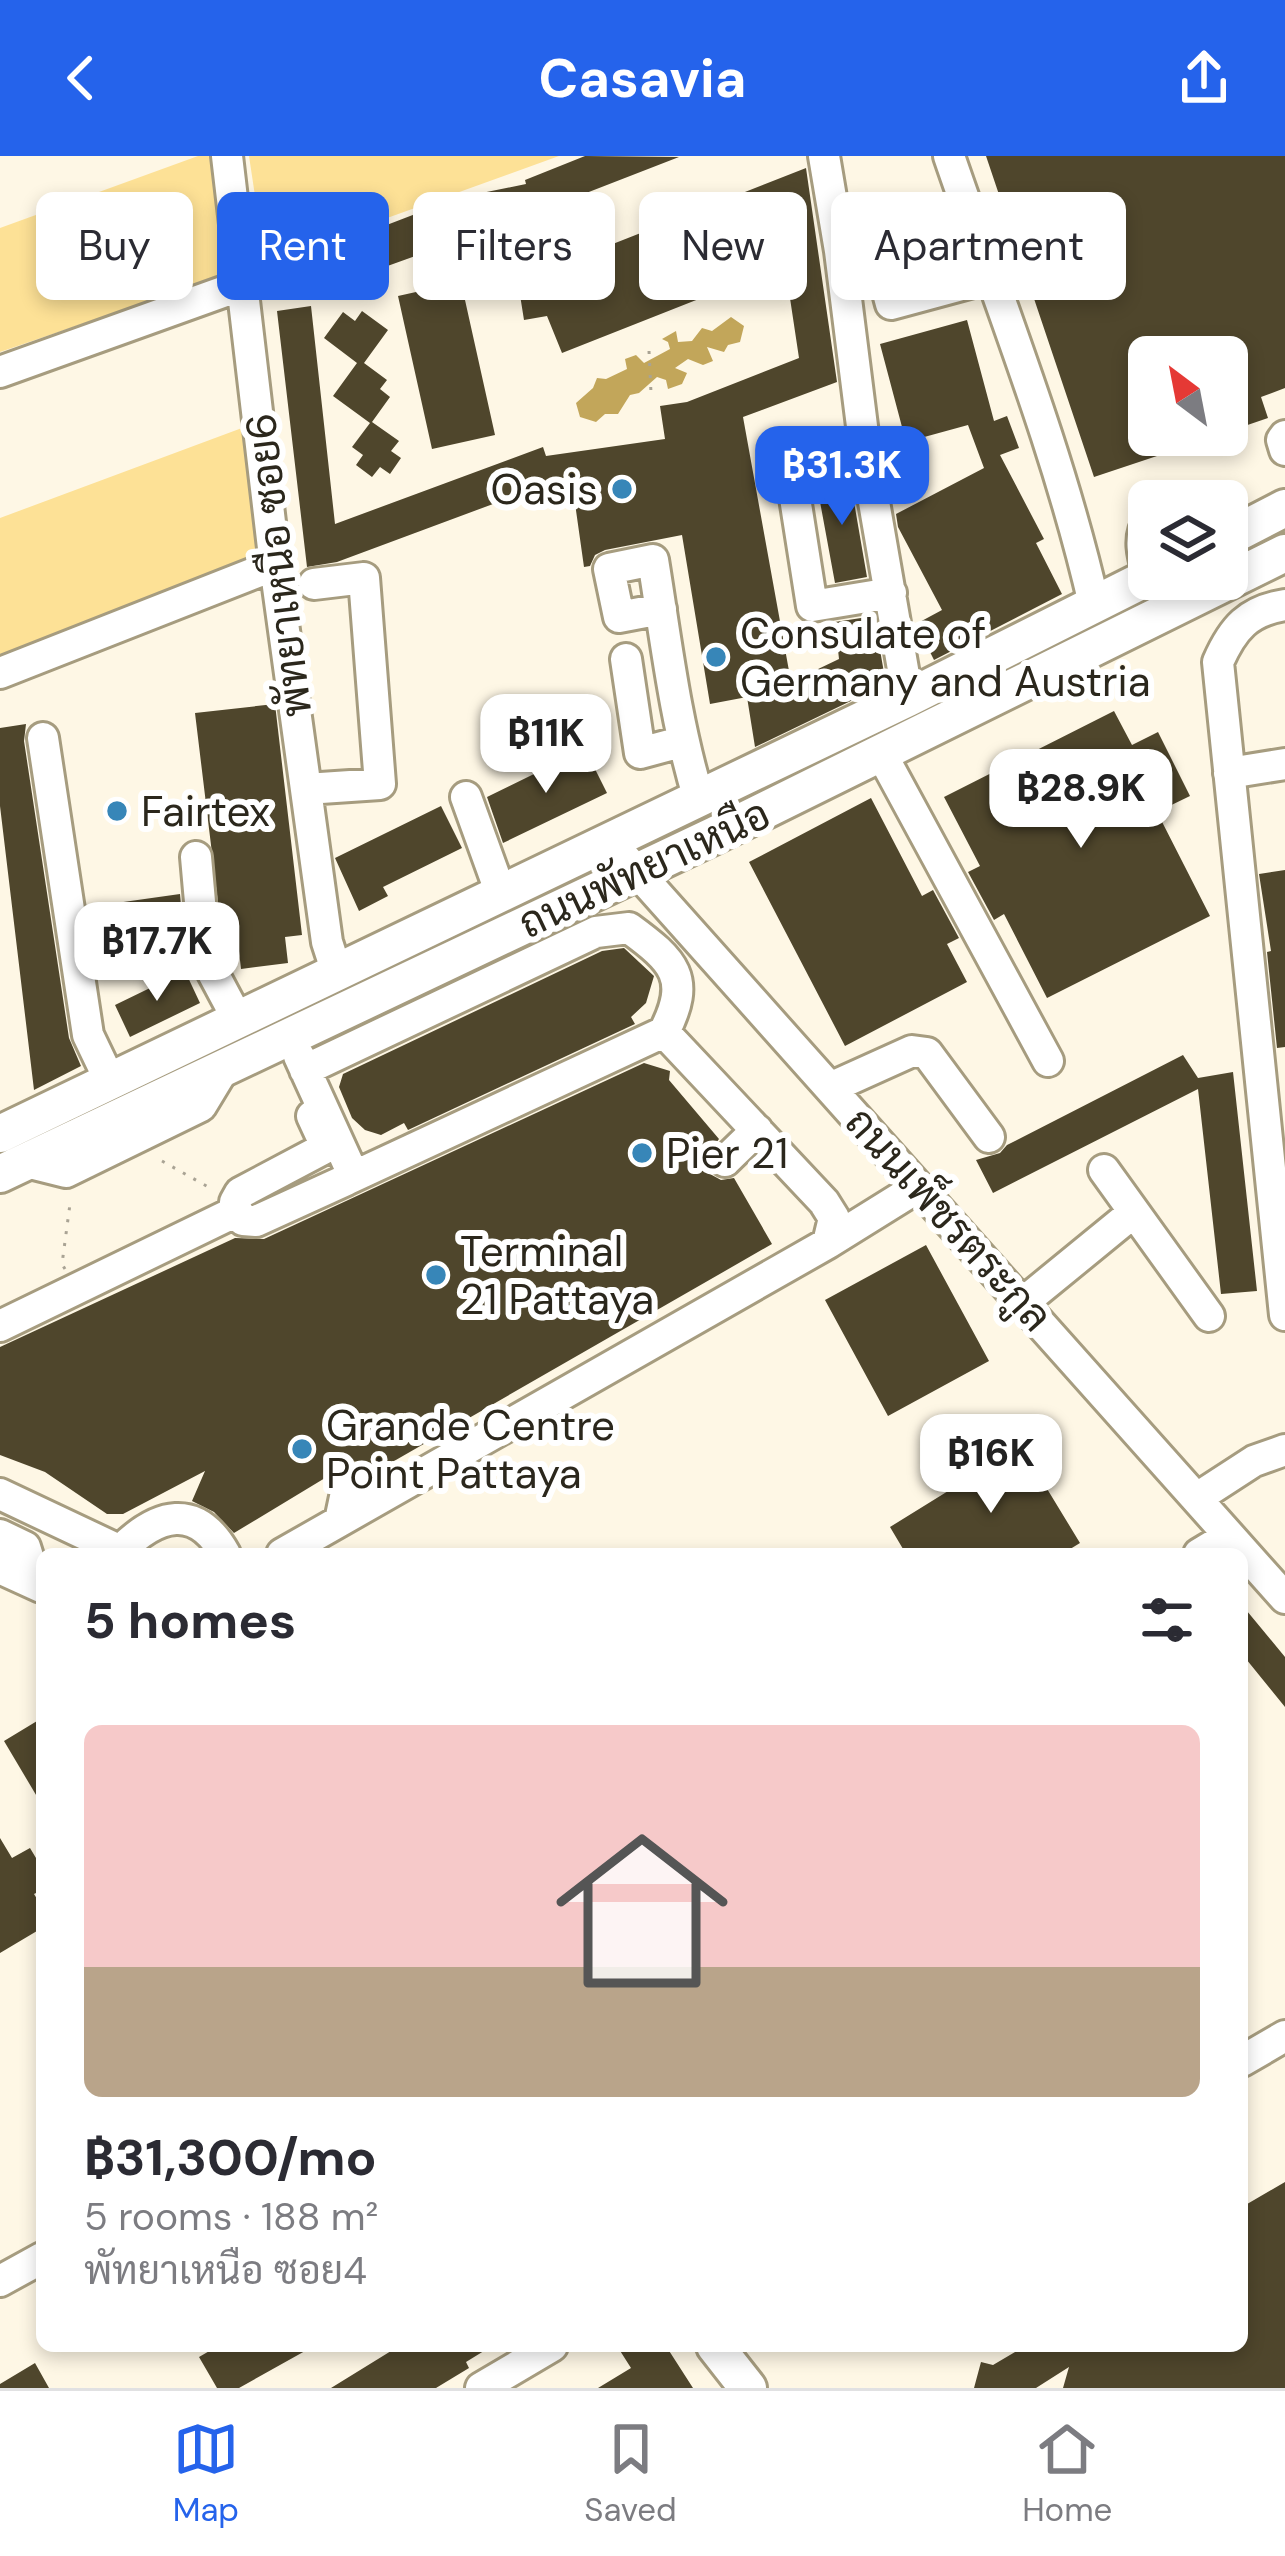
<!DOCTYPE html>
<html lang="en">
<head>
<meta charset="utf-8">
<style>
	:root { --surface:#fff; --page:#f2f2f3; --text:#2b2b33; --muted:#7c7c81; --line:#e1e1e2; --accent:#2563eb }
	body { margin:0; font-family:"DM Sans",Sarabun,sans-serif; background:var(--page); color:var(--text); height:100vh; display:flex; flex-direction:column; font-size:45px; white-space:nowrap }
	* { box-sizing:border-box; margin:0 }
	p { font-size:39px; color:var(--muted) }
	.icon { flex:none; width:66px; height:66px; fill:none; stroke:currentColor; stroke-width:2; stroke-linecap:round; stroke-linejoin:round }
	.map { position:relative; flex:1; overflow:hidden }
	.sheet { position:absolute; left:36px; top:1392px; width:1212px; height:804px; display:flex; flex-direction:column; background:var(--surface); border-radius:18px; box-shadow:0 6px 18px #0003 }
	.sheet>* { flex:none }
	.top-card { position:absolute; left:36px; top:36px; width:1215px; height:108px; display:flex; gap:24px }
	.needle { width:78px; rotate:328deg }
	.controls { position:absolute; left:1128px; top:180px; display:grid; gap:24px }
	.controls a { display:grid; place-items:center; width:120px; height:120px; border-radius:18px; background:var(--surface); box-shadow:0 6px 18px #0003; font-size:60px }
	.price { position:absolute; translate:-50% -102px; padding:0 27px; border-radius:24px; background:#fff; color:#222; font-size:39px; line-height:78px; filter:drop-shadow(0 3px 6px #0008) }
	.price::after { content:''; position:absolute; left:50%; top:72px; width:36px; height:27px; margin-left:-18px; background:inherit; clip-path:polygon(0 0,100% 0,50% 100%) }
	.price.on { background:var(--accent); color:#fff }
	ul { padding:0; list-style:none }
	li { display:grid; align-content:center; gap:24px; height:636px; padding:0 48px }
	li span { display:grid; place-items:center; height:372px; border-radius:18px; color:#555 }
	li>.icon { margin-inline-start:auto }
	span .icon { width:216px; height:216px; fill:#fffc; stroke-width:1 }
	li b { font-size:51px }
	h2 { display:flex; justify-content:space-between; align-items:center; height:144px; padding:0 48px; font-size:51px }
	.tag { padding:0 42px; border-radius:18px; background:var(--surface); box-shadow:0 6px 18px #0003; font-size:42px; line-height:108px }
	.tag.on { background:var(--accent); color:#fff }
	header { display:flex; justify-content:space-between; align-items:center; height:156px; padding:0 48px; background:var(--accent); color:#fff; font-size:54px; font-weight:700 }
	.dock { display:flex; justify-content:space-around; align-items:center; height:168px; border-top:3px solid var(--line); background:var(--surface); font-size:33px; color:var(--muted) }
	.dock a { display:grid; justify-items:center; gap:6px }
	.dock .on { color:var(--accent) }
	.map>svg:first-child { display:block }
</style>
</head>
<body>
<header><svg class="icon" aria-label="back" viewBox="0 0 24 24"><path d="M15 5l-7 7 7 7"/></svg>Casavia<svg class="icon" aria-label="share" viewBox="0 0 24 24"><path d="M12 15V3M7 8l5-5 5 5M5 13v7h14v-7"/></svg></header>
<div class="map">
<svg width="1285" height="2232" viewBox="0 0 1285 2232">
	<rect width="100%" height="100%" fill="#fef7e5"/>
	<path fill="#fde196" d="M 198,0 L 214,0 L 228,118 L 0,196 L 0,72 Z
		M 249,0 L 559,0 L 265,106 Z
		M 250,269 L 262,396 L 0,500 L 0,362 Z"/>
	<path fill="#c2a65a" d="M 731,161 L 744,170 L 740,186 L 728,189 L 724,196 L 707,191 L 713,205 L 703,209 L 688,203 L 675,212 L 687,217 L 682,228 L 668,233 L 666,224 L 657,221 L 639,237 L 630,239 L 618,258 L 605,258 L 596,266 L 580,261 L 576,247 L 593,232 L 597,222 L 606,223 L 627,213 L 625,203 L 636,199 L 644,207 L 670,193 L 668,186 L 662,183 L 676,175 L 678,186 L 692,185 L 702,172 L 712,175 Z"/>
	<path fill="#4f462c" d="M 585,0 L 679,1 L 527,60 L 539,117 L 806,12 L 837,226 L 743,261 L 791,526 L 839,503 L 835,466 L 874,460 L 886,528 L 755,591 L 747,541 L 710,548 L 682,379 L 605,394 L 595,399 L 590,410 L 584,411 L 571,319 L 337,406 L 307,411 L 277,155 L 311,150 L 335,368 L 543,291 L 546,300 L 665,283 L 660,250 L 687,246 L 799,202 L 785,109 L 562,197 L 547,160 L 524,164 L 513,95 L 503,97 L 496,63 L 452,72 L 457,85 L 318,135 L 306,100 L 457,42 L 526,28 L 525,24 Z
		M 986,0 L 1285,0 L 1285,232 L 1261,241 L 1268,262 L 1227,276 L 1227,201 L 1149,201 L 1149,279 L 1211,282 L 1094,321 Z
		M 461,126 L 495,279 L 432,293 L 398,140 Z
		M 362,155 L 388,174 L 364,207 L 387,224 L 380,233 L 390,241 L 372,266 L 399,285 L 391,295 L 401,302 L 390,318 L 380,311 L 372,321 L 356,309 L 363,299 L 352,291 L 370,267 L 333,240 L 357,207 L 324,182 L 343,156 L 355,165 Z
		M 967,164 L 994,265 L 1007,260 L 1019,292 L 1000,299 L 1044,383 L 1036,387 L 1062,438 L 934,504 L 916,468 L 942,454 L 898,371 L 896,358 L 984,312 L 968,269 L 906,286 L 880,188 Z
		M 849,317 L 867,421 L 835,427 L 816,324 Z
		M 275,548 L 302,779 L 285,781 L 288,807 L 241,813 L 238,786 L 223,788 L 195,557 Z
		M 1114,555 L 1132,589 L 1158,576 L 1190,640 L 1157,656 L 1210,760 L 1047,842 L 1004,758 L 994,764 L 968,716 L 980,710 L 944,641 Z
		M 26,568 L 24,585 L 69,882 L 81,910 L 34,934 L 0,650 L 0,572 Z
		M 585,593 L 607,637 L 503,687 L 487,641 Z
		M 871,642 L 922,740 L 933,734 L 959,782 L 947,788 L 967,826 L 845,890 L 749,706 Z
		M 441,650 L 462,692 L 383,731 L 388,740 L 359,755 L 335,702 Z
		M 1285,714 L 1285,891 L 1277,892 L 1267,796 L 1271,795 L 1259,718 Z
		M 180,738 L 186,807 L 99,820 L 88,751 Z
		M 624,792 L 654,820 L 646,847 L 631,861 L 635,868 L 408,974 L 404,967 L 381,979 L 365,974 L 352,962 L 339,931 L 343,918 L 602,795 Z
		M 185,815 L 200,847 L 130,881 L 115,849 Z
		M 1183,899 L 1198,922 L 1233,916 L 1257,1135 L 1221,1138 L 1198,933 L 993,1037 L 976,1004 L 1000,997 L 1007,989 Z
		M 644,907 L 670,915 L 669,924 L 719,983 L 706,1001 L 710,1018 L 721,1024 L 734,1022 L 772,1088 L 368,1320 L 361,1307 L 342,1304 L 330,1319 L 234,1377 L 214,1356 L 192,1345 L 205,1315 L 123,1358 L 107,1358 L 45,1316 L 0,1299 L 0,1191 L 235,1082 L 264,1083 Z
		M 926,1089 L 989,1205 L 888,1260 L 825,1144 Z
		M 1021,1290 L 1080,1387 L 1062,1398 L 906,1398 L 890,1371 Z
		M 1242,1449 L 1285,1501 L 1285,1551 L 1242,1498 Z
		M 42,1562 L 42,1649 L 4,1585 Z
		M 0,1682 L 12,1702 L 30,1692 L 42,1712 L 42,1734 L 34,1738 L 42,1751 L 42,1772 L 0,1797 Z
		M 1285,2026 L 1285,2232 L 1063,2232 L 1069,2211 L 1036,2232 L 974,2232 L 981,2206 L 993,2209 L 1025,2190 L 1242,2190 L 1242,2051 Z
		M 218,2190 L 314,2190 L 239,2232 L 217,2232 L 199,2201 Z
		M 387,2190 L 492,2190 L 466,2206 L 469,2212 L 436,2232 L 331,2232 L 391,2195 Z
		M 617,2190 L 666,2190 L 693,2232 L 598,2232 L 631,2212 Z
		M 35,2207 L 49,2232 L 0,2232 L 0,2228 Z"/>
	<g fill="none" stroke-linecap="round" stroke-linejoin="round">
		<g stroke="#a69c7f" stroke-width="36">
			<path id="minor" d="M 227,0 L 275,409 L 327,786 L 337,817
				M 824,0 L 840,95 L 865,294 L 908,542
				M 949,0 C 1000,149 1059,295 1094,448
				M 875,88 L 891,148 L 991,121
				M 858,92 L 972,66
				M 0,216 L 245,128
				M 1285,280 L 1282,284 L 1285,294
				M 865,294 L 790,310 L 812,450 L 891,437
				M 1189,345 L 1211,342 L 1215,345
				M 1149,421 C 1144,403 1137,381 1149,365
				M 1285,449 C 1248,455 1233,472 1218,506 L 1285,1159
				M 661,453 L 619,461 L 609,413 L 653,404 C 666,484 675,565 699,643
				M 626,503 L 640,597 L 681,586
				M 0,517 L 275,409
				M 43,582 L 88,879 L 110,925
				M 882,599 L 1048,905
				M 1229,617 L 1285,608
				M 306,633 L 380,628 L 364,422 L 314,428
				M 466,641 L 501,738
				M 622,699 L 1285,1442
				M 196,701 L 205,802 L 238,864
				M 305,914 L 596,776 L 629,772 C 674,805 692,822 664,876
				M 830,932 L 912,895 L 927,897 L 989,981
				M 725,1005 L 757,974
				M 26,1006 L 66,1016 L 201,950 L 224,912
				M 1104,1014 L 1209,1160
				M 237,1055 L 243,1064 L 256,1065 L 346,1024 L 351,1014 L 299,900
				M 237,1055 L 235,1046 L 240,1037 L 323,993 L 324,986 L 312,960
				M 828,1087 L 918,1031
				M 1024,1146 L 1134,1056
				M 0,1170 L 237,1055
				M 0,1338 L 127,1398
				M 1197,1342 L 1254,1305 L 1285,1294
				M 340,1365 L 349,1322
				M 0,1379 L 25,1391 L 36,1426
				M 121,1394 C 157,1358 196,1346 225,1398
				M 282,1398 L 828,1087 L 834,1062 L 824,1046 L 664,876 L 346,1024
				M 1199,1398 L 1229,1380
				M 1242,1905 L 1285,1880
				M 0,2125 L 42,2102
				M 481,2232 L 552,2190"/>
		</g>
		<g stroke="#a69c7f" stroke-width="42">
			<path id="major" d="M 1227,382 L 1285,352
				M 0,978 L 908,542 L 1149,421
				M 0,1018 L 715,679 L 1285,397
				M 0,1409 L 42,1428
				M 715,2190 L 748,2232"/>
		</g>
		<path stroke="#a9a394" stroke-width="3" stroke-dasharray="3 9" stroke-linecap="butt" d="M 649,195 L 651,237
			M 162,1005 L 210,1032
			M 65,1113 L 62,1108 L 70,1048"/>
		<use href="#minor" stroke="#fff" stroke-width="30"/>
		<use href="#major" stroke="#fff" stroke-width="36"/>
	</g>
	<g fill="#3786b8" stroke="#fff" stroke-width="4.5">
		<circle cx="622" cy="333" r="12"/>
		<circle cx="716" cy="501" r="12"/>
		<circle cx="117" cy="655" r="12"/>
		<circle cx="642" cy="997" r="12"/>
		<circle cx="436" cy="1119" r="12"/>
		<circle cx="302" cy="1293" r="12"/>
	</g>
	<g text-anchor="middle" stroke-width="12" stroke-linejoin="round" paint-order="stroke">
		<g font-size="42" fill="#2b271c" stroke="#fff" text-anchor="start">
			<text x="598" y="348" text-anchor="end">Oasis</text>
			<text x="740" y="492">Consulate of<tspan x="740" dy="48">Germany and Austria</tspan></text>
			<text x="141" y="670">Fairtex</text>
			<text x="666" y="1012">Pier 21</text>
			<text x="460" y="1110">Terminal<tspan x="460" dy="48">21 Pattaya</tspan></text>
			<text x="326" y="1284">Grande Centre<tspan x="326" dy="48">Point Pattaya</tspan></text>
		</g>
		<g font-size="42" fill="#2b271c" stroke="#fff">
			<text transform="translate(278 409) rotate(-97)" y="15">พัทยาเหนือ ซอย6</text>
			<text transform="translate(644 712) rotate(-25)" y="15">ถนนพัทยาเหนือ</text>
			<text transform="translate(949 1063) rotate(48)" y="15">ถนนเพ็ชรตระกูล</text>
		</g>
	</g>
</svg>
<div class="controls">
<a><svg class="needle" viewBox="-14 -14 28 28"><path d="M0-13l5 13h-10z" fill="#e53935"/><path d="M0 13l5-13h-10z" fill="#7c7c81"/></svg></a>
<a><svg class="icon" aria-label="layers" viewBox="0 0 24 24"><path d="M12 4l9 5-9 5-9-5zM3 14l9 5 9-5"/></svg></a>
</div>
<b class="price on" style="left:842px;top:372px">฿31.3K</b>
<b class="price" style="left:546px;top:640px">฿11K</b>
<b class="price" style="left:1081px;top:695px">฿28.9K</b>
<b class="price" style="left:157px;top:848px">฿17.7K</b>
<b class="price" style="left:991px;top:1360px">฿16K</b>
<div class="top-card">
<a class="tag">Buy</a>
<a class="tag on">Rent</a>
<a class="tag">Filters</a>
<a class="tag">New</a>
<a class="tag">Apartment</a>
</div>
<section class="sheet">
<h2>5 homes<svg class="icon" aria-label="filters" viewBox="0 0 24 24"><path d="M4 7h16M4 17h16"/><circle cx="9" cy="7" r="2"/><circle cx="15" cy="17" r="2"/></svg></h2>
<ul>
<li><span style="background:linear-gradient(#f6c9c9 65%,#b9a48a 0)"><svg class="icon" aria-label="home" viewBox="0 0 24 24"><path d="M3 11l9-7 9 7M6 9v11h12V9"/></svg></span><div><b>฿31,300/mo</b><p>5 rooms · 188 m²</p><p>พัทยาเหนือ ซอย4</p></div></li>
</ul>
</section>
</div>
<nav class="dock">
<a class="on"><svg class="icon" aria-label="map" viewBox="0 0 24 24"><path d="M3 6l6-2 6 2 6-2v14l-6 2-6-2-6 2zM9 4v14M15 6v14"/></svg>Map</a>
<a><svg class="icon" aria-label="saved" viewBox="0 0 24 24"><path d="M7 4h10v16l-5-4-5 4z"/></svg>Saved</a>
<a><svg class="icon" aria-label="home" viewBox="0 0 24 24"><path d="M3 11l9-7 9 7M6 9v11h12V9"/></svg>Home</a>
</nav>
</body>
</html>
